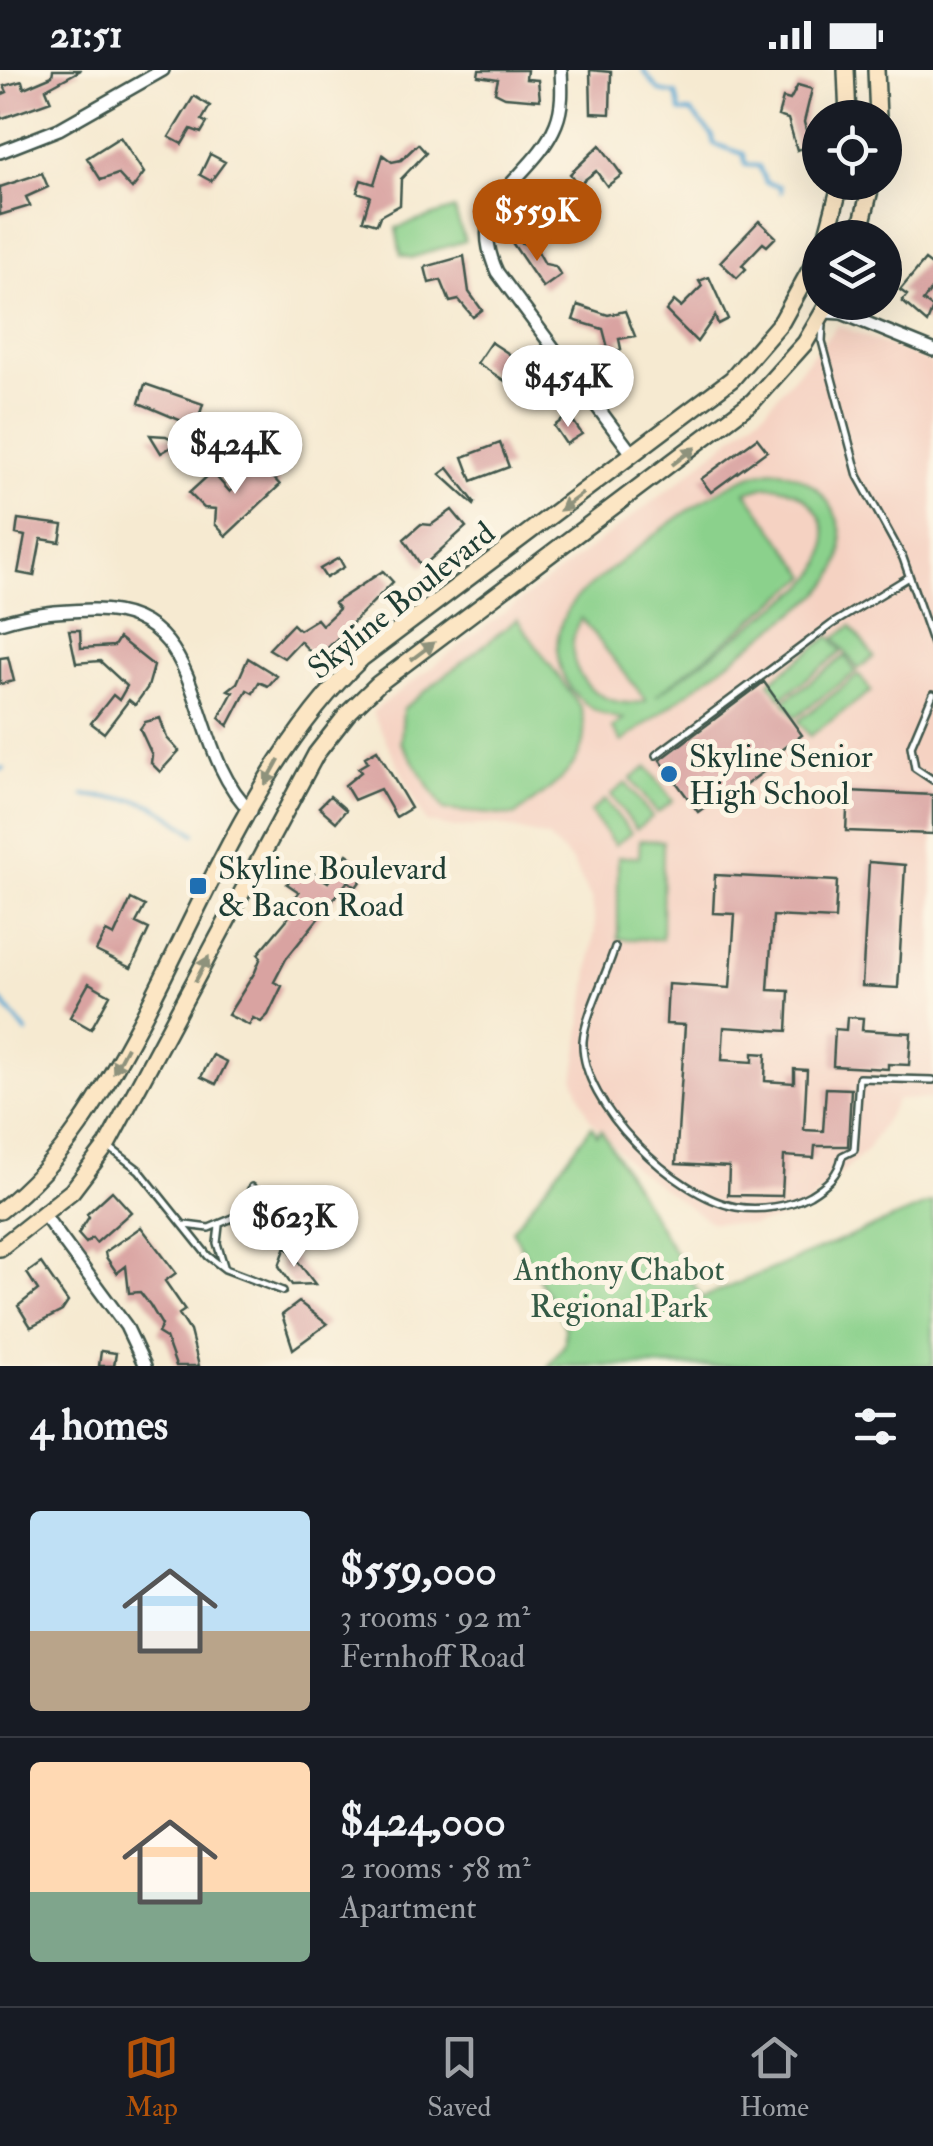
<!DOCTYPE html>
<html lang="en">
<head>
<meta charset="utf-8">
<style>
	:root { --surface:#171b24; --page:#20242c; --text:#f1f3f6; --muted:#9ea1a6; --line:#363941; --accent:#b45309 }
	body { margin:0; font-family:"IM FELL Double Pica",serif; background:var(--page); color:var(--text); height:100vh; display:flex; flex-direction:column; font-size:38px; white-space:nowrap }
	* { box-sizing:border-box; margin:0 }
	p { font-size:32px; color:var(--muted) }
	.icon { flex:none; width:55px; height:55px; fill:none; stroke:currentColor; stroke-width:2; stroke-linecap:round; stroke-linejoin:round }
	.map { position:relative; height:1296px; overflow:hidden }
	.sheet { display:flex; flex-direction:column; background:var(--surface); flex:1 }
	.sheet>* { flex:none }
	.controls { position:absolute; left:802px; top:30px; display:grid; gap:20px }
	.controls a { display:grid; place-items:center; width:100px; height:100px; border-radius:50%; background:var(--surface); box-shadow:0 10px 40px #0002; font-size:50px }
	.price { position:absolute; translate:-50% -85px; padding:0 22px; border-radius:35px; background:#fff; color:#222; font-size:32px; line-height:65px; filter:drop-shadow(0 2px 5px #0008) }
	.price::after { content:''; position:absolute; left:50%; top:60px; width:30px; height:22px; margin-left:-15px; background:inherit; clip-path:polygon(0 0,100% 0,50% 100%) }
	.price.selected { background:var(--accent); color:#fff }
	ul { padding:0; list-style:none }
	li { display:flex; align-items:center; gap:30px; height:250px; padding:0 30px }
	li+li { border-top:2px solid var(--line) }
	li span { display:grid; place-items:center; flex:none; width:280px; height:200px; border-radius:10px; color:#555 }
	li>.icon { margin-inline-start:auto }
	span .icon { width:120px; height:120px; fill:#fffc; stroke-width:1 }
	li b { font-size:42px }
	h2 { display:flex; justify-content:space-between; align-items:center; height:120px; padding:0 30px; font-size:42px }
	.status { display:flex; justify-content:space-between; align-items:center; height:70px; padding:0 50px; background:var(--surface); direction:ltr }
	.status svg { height:28px; fill:currentColor }
	.menu { display:flex; justify-content:space-around; align-items:center; height:140px; border-top:2px solid var(--line); background:var(--surface); font-size:28px; color:var(--muted) }
	.menu a { display:grid; justify-items:center; gap:5px }
	.menu .selected { color:var(--accent) }
	.map>svg:first-child { display:block }
</style>
</head>
<body>
<div class="status"><b>21:51</b><svg viewBox="0 0 49 12"><path d="M0 12V9h3v3zM5 12V6h3v6zM10 12V3h3v9zM15 12V0h3v12zM26 1h20v11H26zM47 4h2v5h-2z"/></svg></div>
<div class="map">
<svg width="933" height="1296" viewBox="0 0 933 1296">
	<rect width="100%" height="100%" fill="#fcf5e5"/>
	<filter id="ink" filterUnits="userSpaceOnUse"><feTurbulence type="fractalNoise" baseFrequency=".01" numOctaves="2"/><feDisplacementMap in="SourceGraphic" scale="20" xChannelSelector="R" yChannelSelector="G"/><feConvolveMatrix kernelMatrix="1 2 1 2 8 2 1 2 1" color-interpolation-filters="sRGB"/></filter>
	<filter id="wash" filterUnits="userSpaceOnUse"><feTurbulence type="fractalNoise" baseFrequency=".0048" numOctaves="4" result="noise"/><feDisplacementMap in="SourceGraphic" scale="40" xChannelSelector="R" yChannelSelector="G"/><feGaussianBlur stdDeviation="2.25" result="paint"/><feColorMatrix in="noise" values="0 0 0 0 0 0 0 0 0 0 0 0 0 0 0 0 0 1.4 0 .05"/><feComposite in="paint" operator="in"/></filter>
	<g filter="url(#wash)">
		<rect width="100%" height="100%" fill="#f6ead1"/>
		<path fill="#f5d2c2" d="M 838,255 L 933,294 L 933,1029 L 897,1030 L 867,1080 L 798,1144 L 753,1155 L 710,1152 L 634,1098 L 590,1049 L 574,1010 L 595,858 L 592,831 L 571,790 L 548,768 L 498,755 L 455,758 L 426,752 L 372,642 L 677,413 L 766,339 Z"/>
		<path fill="#8bd18c" stroke="#558760" stroke-width="2.5" fill-rule="evenodd" d="M 454,139 L 465,171 L 411,188 L 401,185 L 396,158 Z
			M 776,400 C 836,409 866,482 818,525 L 622,672 L 612,658 L 624,649 C 562,642 535,571 579,525 C 622,491 725,401 776,400 ZM 766,416 C 822,415 846,479 805,516 L 656,626 L 808,506 L 746,422 ZM 581,548 L 646,630 L 646,631 C 596,644 554,594 581,548 Z
			M 517,549 L 581,638 C 597,693 552,716 514,746 L 444,740 L 401,672 L 403,639 Z
			M 851,556 L 874,587 L 858,599 L 835,568 Z
			M 830,566 L 842,582 L 781,628 L 769,612 Z
			M 845,586 L 856,602 L 795,647 L 784,631 Z
			M 859,605 L 871,621 L 810,666 L 798,651 Z
			M 647,697 L 673,731 L 657,743 L 631,709 Z
			M 626,713 L 652,747 L 636,759 L 611,725 Z
			M 605,730 L 631,763 L 615,775 L 590,742 Z
			M 640,770 L 663,771 L 662,869 L 618,869 L 618,787 L 639,787 Z
			M 592,1056 L 597,1065 L 601,1060 L 702,1228 L 933,1132 L 933,1296 L 549,1296 L 565,1274 L 565,1256 L 512,1160 Z"/>
		<g fill="none" stroke-linecap="round" stroke-linejoin="round">
			<path stroke="#59a8d3" stroke-width="4" d="M 643,0 L 659,21 L 676,24 L 680,42 L 691,42 L 713,66 L 714,74 L 744,84 L 745,95 L 759,96 L 766,113 L 780,116 L 781,122
				M 0,699 L 3,698
				M 84,725 C 103,729 123,727 140,731 C 161,736 178,752 195,764
				M 0,929 L 27,963"/>
		</g>
		<g id="blocks">
			<path fill="#d9a3a1" d="M 53,0 L 81,0 L 46,19 L 51,31 L 0,49 L 0,25 L 7,22 L 4,16 L 22,11 L 24,18 L 52,6 Z
				M 479,0 L 527,0 L 526,9 L 538,10 L 540,30 L 505,27 L 495,22 L 498,9 L 478,6 Z
				M 590,0 L 611,2 L 610,44 L 591,43 Z
				M 798,15 L 812,19 L 804,52 L 810,76 L 797,80 L 788,49 L 778,46 L 783,28 L 790,30 Z
				M 194,26 L 210,36 L 202,50 L 207,53 L 201,63 L 191,59 L 182,74 L 169,67 Z
				M 120,67 L 144,103 L 132,119 L 118,104 L 101,110 L 87,88 Z
				M 418,74 L 426,83 L 401,109 L 400,135 L 380,146 L 377,154 L 363,150 L 370,126 L 357,122 L 361,110 L 374,114 L 383,85 L 392,92 L 401,90 Z
				M 600,75 L 622,105 L 607,116 L 596,101 L 578,115 L 570,104 Z
				M 210,84 L 225,92 L 211,111 L 200,105 Z
				M 42,103 L 48,117 L 26,127 L 30,136 L 0,145 L 0,117 Z
				M 560,134 L 567,141 L 559,148 L 561,160 L 519,167 L 511,163 L 515,152 L 523,155 L 526,149 L 544,150 Z
				M 759,151 L 776,167 L 767,176 L 763,173 L 742,195 L 746,199 L 737,208 L 720,192 Z
				M 509,168 L 536,178 L 545,194 L 555,196 L 561,205 L 543,218 Z
				M 464,186 L 469,222 L 482,240 L 473,247 L 459,230 L 450,232 L 441,210 L 429,213 L 425,197 Z
				M 925,190 L 933,196 L 933,217 L 923,231 L 933,238 L 927,253 L 902,231 L 907,225 L 900,220 Z
				M 709,207 L 728,249 L 718,254 L 715,246 L 697,272 L 666,241 L 674,231 L 681,237 L 702,216 L 699,211 Z
				M 578,235 L 608,245 L 625,241 L 635,266 L 619,269 L 621,279 L 609,282 L 603,259 L 573,250 Z
				M 491,272 L 514,287 L 518,281 L 530,289 L 523,299 L 516,294 L 505,311 L 477,293 Z
				M 145,314 L 203,334 L 196,357 L 139,333 Z
				M 569,345 L 582,364 L 566,374 L 554,356 Z
				M 150,365 L 166,366 L 178,373 L 161,383 Z
				M 757,368 L 767,381 L 711,422 L 701,409 Z
				M 500,373 L 509,397 L 472,411 L 463,387 Z
				M 260,393 L 280,415 L 226,466 L 215,454 L 216,439 L 204,438 L 189,423 L 212,402 L 230,422 Z
				M 448,398 L 475,433 L 474,435 L 440,404 Z
				M 452,440 L 466,457 L 422,497 L 404,469 L 421,454 L 431,455 Z
				M 18,449 L 63,455 L 60,472 L 41,469 L 34,506 L 18,503 L 25,466 L 16,464 Z
				M 339,488 L 344,497 L 326,508 L 320,499 Z
				M 383,501 L 393,512 L 317,589 L 300,571 L 284,588 L 269,579 L 293,554 L 299,560 L 317,549 L 322,555 L 339,539 L 334,533 Z
				M 69,560 L 80,560 L 81,578 L 114,576 L 119,568 L 154,596 L 148,617 L 135,635 L 129,630 L 104,663 L 91,653 L 113,625 L 119,630 L 127,616 L 100,591 L 76,593 Z
				M 8,587 L 14,611 L 0,614 L 0,588 Z
				M 248,588 L 277,606 L 268,616 L 259,612 L 253,623 L 247,620 L 228,656 L 219,648 L 233,622 L 228,620 L 237,613 Z
				M 764,612 L 802,665 L 778,683 L 782,688 L 728,728 L 724,723 L 698,742 L 660,690 Z
				M 160,648 L 167,668 L 179,681 L 160,702 L 151,693 L 152,685 L 140,659 L 145,652 Z
				M 377,680 L 411,738 L 396,747 L 380,719 L 354,730 L 345,715 L 361,702 L 358,698 L 368,692 L 365,687 Z
				M 848,721 L 933,725 L 933,764 L 846,761 Z
				M 330,726 L 346,740 L 336,752 L 319,737 Z
				M 347,784 L 360,793 L 356,799 L 365,805 L 356,817 L 348,811 L 286,889 L 274,912 L 282,916 L 268,945 L 261,952 L 253,948 L 249,955 L 228,945 L 255,902 L 261,887 L 258,884 L 288,848 L 282,844 L 299,822 L 287,814 L 300,795 L 328,812 Z
				M 869,792 L 905,795 L 898,918 L 862,916 Z
				M 715,805 L 837,811 L 835,849 L 773,846 L 768,920 L 789,921 L 787,961 L 724,957 L 722,990 L 753,992 L 753,983 L 766,984 L 765,1011 L 794,1013 L 794,999 L 807,1000 L 804,1060 L 823,1061 L 826,1018 L 851,1019 L 848,1076 L 815,1076 L 814,1088 L 784,1086 L 782,1126 L 728,1125 L 729,1097 L 676,1094 L 685,955 L 666,954 L 668,914 L 730,918 L 735,844 L 713,843 Z
				M 131,829 L 145,836 L 136,853 L 149,859 L 131,898 L 96,881 L 106,862 L 114,866 Z
				M 89,913 L 110,925 L 91,959 L 70,947 Z
				M 847,947 L 863,948 L 862,960 L 911,963 L 909,995 L 888,994 L 888,999 L 833,996 L 835,959 L 846,960 Z
				M 213,985 L 227,992 L 216,1014 L 201,1007 Z
				M 112,1121 L 131,1142 L 96,1173 L 92,1168 L 86,1173 L 78,1164 L 89,1147 L 87,1144 Z
				M 141,1157 L 176,1203 L 165,1211 L 185,1240 L 179,1244 L 190,1261 L 199,1296 L 176,1296 L 166,1268 L 158,1263 L 162,1255 L 150,1235 L 140,1222 L 129,1223 L 126,1196 L 117,1203 L 106,1187 L 105,1182 Z
				M 286,1176 L 315,1214 L 292,1215 L 279,1196 Z
				M 41,1193 L 68,1232 L 62,1241 L 31,1257 L 18,1236 L 38,1220 L 27,1203 Z
				M 299,1232 L 327,1254 L 293,1279 L 282,1245 Z
				M 101,1281 L 116,1283 L 114,1296 L 99,1296 Z"/>
		</g>
	</g>
	<g filter="url(#ink)">
		<use href="#blocks" fill-opacity="0" stroke="#3f574c" stroke-width="2.5"/>
		<g fill="none" stroke-linecap="round" stroke-linejoin="round">
			<g stroke="#3f574c" stroke-width="10">
				<path id="lane" d="M 823,255 L 822,271 L 858,406 L 903,488 L 933,574
					M 933,624 L 911,676 L 915,698 L 933,710
					M 656,685 L 832,554 L 909,507
					M 615,877 C 607,903 585,946 583,971 C 580,1035 677,1127 736,1137 C 759,1141 789,1137 810,1125 C 826,1115 839,1105 842,1086 L 854,1080 L 859,1008 L 933,1010
					M 109,1077 L 139,1100 L 208,1186 L 225,1199 L 283,1221
					M 244,1141 L 296,1164
					M 186,1155 L 209,1158 L 240,1145 L 252,1117
					M 219,1156 L 217,1173 L 224,1196"/>
			</g>
			<g stroke="#3f574c" stroke-width="16">
				<path id="street" d="M 561,0 C 562,18 563,37 556,54 C 532,113 462,126 497,202 L 633,385
					M 0,82 L 59,59 L 163,0
					M 824,242 L 842,243 L 933,280
					M 0,553 C 31,543 59,541 92,540 C 212,538 183,677 251,741
					M 44,1145 L 126,1256 L 145,1296"/>
			</g>
			<g stroke="#3f574c" stroke-width="20">
				<path id="secondary" d="M 846,0 L 848,48
					M 876,0 L 878,48
					M 826,168 L 841,112
					M 858,168 L 872,112
					M 0,1141 C 66,1089 101,1026 140,953 C 204,831 261,683 362,588 L 732,309 L 782,251 L 820,182
					M 0,1178 L 72,1121 L 107,1075 L 316,684 L 348,643 L 378,614 L 753,331 L 805,273 L 829,232"/>
			</g>
			<use href="#lane" stroke="#fff" stroke-width="5"/>
			<use href="#street" stroke="#fff" stroke-width="11"/>
			<use href="#secondary" stroke="#fce6c4" stroke-width="15"/>
		</g>
		<defs><path id="oneway-solid" d="M-6-.8H1V-3.2L6.5 0L1 3.2V.8H-6Z" transform="scale(2.5)"/></defs>
		<g fill="#8e927c">
			<use href="#oneway-solid" transform="translate(684 386) rotate(-37)"/>
			<use href="#oneway-solid" transform="translate(571 432) rotate(143)"/>
			<use href="#oneway-solid" transform="translate(423 581) rotate(-37)"/>
			<use href="#oneway-solid" transform="translate(272 702) rotate(119)"/>
			<use href="#oneway-solid" transform="translate(202 899) rotate(-62)"/>
			<use href="#oneway-solid" transform="translate(120 990) rotate(118)"/>
		</g>
	</g>
	<g fill="#1f6fb2" stroke="#fcf5e5" stroke-width="4">
		<circle cx="669" cy="704" r="10"/>
		<rect x="188" y="806" width="20" height="20" rx="5"/>
	</g>
	<g text-anchor="middle" stroke-width="10" stroke-linejoin="round" paint-order="stroke">
		<g font-size="32" fill="#1f3d34" stroke="#fcf5e5">
			<text transform="translate(401 530) rotate(-39)" y="11">Skyline Boulevard</text>
		</g>
		<g font-size="32" fill="#1f3d34" stroke="#fcf5e5" text-anchor="start">
			<text x="689" y="697">Skyline Senior<tspan x="689" dy="37">High School</tspan></text>
			<text x="218" y="809">Skyline Boulevard<tspan x="218" dy="37">&amp; Bacon Road</tspan></text>
		</g>
		<g font-size="32" fill="#355b46" stroke="#fcf5e5">
			<text x="619" y="1210">Anthony Chabot<tspan x="619" dy="37">Regional Park</tspan></text>
		</g>
	</g>
</svg>
<div class="controls">
<a><svg class="icon" aria-label="locate" viewBox="0 0 24 24"><circle cx="12" cy="12" r="6"/><path d="M12 2v4M12 18v4M2 12h4M18 12h4"/></svg></a>
<a><svg class="icon" aria-label="layers" viewBox="0 0 24 24"><path d="M12 4l9 5-9 5-9-5zM3 14l9 5 9-5"/></svg></a>
</div>
<b class="price selected" style="left:537px;top:194px">$559K</b>
<b class="price" style="left:568px;top:360px">$454K</b>
<b class="price" style="left:235px;top:427px">$424K</b>
<b class="price" style="left:294px;top:1200px">$623K</b>
</div>
<section class="sheet">
<h2>4 homes<svg class="icon" aria-label="filters" viewBox="0 0 24 24"><path d="M4 7h16M4 17h16"/><circle cx="9" cy="7" r="2"/><circle cx="15" cy="17" r="2"/></svg></h2>
<ul>
<li><span style="background:linear-gradient(#bfe0f5 60%,#b9a48a 0)"><svg class="icon" aria-label="home" viewBox="0 0 24 24"><path d="M3 11l9-7 9 7M6 9v11h12V9"/></svg></span><div><b>$559,000</b><p>3 rooms · 92 m²</p><p>Fernhoff Road</p></div></li>
<li><span style="background:linear-gradient(#ffd9b3 65%,#7fa58c 0)"><svg class="icon" aria-label="home" viewBox="0 0 24 24"><path d="M3 11l9-7 9 7M6 9v11h12V9"/></svg></span><div><b>$424,000</b><p>2 rooms · 58 m²</p><p>Apartment</p></div></li>
</ul>
</section>
<nav class="menu">
<a class="selected"><svg class="icon" aria-label="map" viewBox="0 0 24 24"><path d="M3 6l6-2 6 2 6-2v14l-6 2-6-2-6 2zM9 4v14M15 6v14"/></svg>Map</a>
<a><svg class="icon" aria-label="saved" viewBox="0 0 24 24"><path d="M7 4h10v16l-5-4-5 4z"/></svg>Saved</a>
<a><svg class="icon" aria-label="home" viewBox="0 0 24 24"><path d="M3 11l9-7 9 7M6 9v11h12V9"/></svg>Home</a>
</nav>
</body>
</html>
